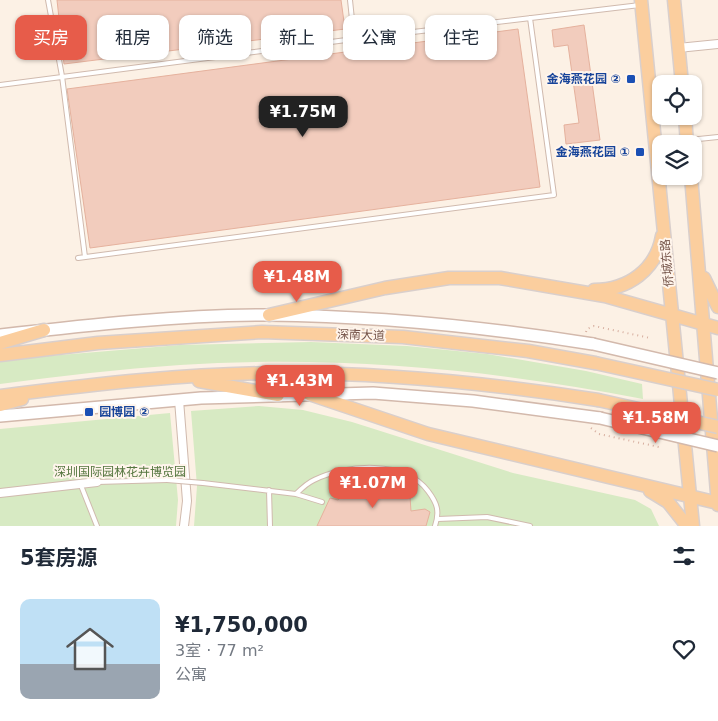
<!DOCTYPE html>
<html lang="zh">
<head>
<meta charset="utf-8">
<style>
	:root { --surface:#fff; --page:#f2f2f3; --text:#1f2937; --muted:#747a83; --line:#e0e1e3; --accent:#e75c4a }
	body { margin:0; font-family:"DejaVu Sans","Noto Sans SC",sans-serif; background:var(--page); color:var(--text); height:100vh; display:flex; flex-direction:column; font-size:19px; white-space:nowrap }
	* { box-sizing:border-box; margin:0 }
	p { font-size:16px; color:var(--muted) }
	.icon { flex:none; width:28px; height:28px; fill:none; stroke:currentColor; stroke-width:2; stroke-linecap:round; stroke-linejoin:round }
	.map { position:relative; height:526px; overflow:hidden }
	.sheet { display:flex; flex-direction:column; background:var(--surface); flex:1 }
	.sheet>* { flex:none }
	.guide { position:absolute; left:15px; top:15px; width:689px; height:45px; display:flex; gap:10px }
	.tools { position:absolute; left:652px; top:75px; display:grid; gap:10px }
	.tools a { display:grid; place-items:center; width:50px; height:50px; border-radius:10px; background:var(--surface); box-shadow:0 1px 4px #0004; font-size:25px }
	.price { position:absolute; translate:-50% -42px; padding:0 11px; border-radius:10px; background:var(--accent); color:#fff; font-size:16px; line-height:32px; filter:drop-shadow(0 1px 2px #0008) }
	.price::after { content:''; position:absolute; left:50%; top:30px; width:15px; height:11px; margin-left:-8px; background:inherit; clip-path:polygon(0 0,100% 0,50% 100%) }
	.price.selected { background:#222; color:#fff }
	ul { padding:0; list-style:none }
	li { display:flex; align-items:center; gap:15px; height:125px; padding:0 20px }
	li+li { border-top:1px solid var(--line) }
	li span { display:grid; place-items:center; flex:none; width:140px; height:100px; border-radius:10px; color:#555 }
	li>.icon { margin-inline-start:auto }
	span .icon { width:60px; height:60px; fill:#fffc; stroke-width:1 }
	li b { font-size:21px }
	h2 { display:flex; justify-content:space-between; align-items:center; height:60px; padding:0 20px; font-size:21px }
	.chip { padding:0 18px; border-radius:10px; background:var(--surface); box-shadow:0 1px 4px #0004; font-size:18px; line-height:45px }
	.chip.selected { background:var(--accent); color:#fff }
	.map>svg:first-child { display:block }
</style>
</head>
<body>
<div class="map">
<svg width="718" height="526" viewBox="0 0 718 526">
	<rect width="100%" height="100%" fill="#fcf1e5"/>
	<path fill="#d7eac3" d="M 311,342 L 407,346 L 487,354 L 586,371 L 642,384 L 643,399 C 491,369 335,355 180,365 C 120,369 60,376 0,384 L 0,360 L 180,345 Z
		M 259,406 L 303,410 L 352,422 L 513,473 L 635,500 L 651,509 L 659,526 L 194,526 L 197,486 L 191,411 Z
		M 170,413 L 178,500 L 176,526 L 0,526 L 0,429 Z"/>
	<path fill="#f2ccbd" stroke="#e5b19d" d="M 57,0 L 341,0 L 345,29 L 64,64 Z
		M 584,25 L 600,140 L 566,144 L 564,125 L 579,123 L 568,45 L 554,47 L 552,30 Z
		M 518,29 L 540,187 L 90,248 L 67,89 Z
		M 378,479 L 388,482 L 390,498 L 400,493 L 410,497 L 411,511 L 425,509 L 430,512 L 426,526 L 317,526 L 330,498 L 338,500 L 345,492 L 363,493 Z"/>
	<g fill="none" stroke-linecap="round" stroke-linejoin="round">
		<g stroke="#d0baae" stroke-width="6">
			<path id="lane" d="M 48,0 L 62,76 L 85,257
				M 350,0 L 354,39
				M 0,85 L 354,39 L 640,5
				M 689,140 L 718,137
				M 78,258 L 554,195 L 530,18
				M 97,482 L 167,480
				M 80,483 L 97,526
				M 203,483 L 296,494 L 322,502
				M 269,490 L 270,526
				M 296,494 C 301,489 307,483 314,480 C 346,464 405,460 428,491 C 437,503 440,511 435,526
				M 438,519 L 487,517 L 530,526"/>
		</g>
		<g stroke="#d0baae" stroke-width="10">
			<path id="street" d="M 678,48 L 718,44
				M 179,400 L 187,501 L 184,526
				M 0,493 L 97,482"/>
		</g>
		<g stroke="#d3b9ac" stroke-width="14">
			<path id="secondary" d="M 0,335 C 89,325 179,315 268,315 C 377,316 486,327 593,344
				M 0,416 L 201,398 L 373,393 L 473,401 L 600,418"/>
		</g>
		<g stroke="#d9cfcc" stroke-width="15">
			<path id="primary" d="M 641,0 L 693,526
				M 674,0 L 682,84
				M 685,116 L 687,144
				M 691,176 L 718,505
				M 704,278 L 718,307
				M 594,290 C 628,290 656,270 662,236
				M 269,315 L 385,288 L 449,278 L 500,278 L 605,296 L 718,328
				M 0,343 L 44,330
				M 0,355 L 98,343 L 262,332 L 403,337 L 528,351 L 595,363
				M 199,381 L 278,395
				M 309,394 L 428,434 L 718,503
				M 0,396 C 95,384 190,373 286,373 C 390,373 495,384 598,400
				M 0,405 L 22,399
				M 650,491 L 668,502 L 687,526"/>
		</g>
		<path stroke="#d7afa0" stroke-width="2" stroke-dasharray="1 4" stroke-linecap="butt" d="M 586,332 L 587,329 L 594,326 L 650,338
			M 591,428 L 599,434 L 659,447"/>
		<use href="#lane" stroke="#fff" stroke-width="4"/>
		<use href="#street" stroke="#fff" stroke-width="8"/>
		<use href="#secondary" stroke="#fff" stroke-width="11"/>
		<use href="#primary" stroke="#fbce9e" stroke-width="12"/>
		<g stroke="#d0baae" stroke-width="6" stroke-linecap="butt">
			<path id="lane-bridge" d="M 167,480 L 203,483"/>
		</g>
		<g stroke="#d3b9ac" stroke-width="14" stroke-linecap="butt">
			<path id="secondary-bridge" d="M 593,344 L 718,373
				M 600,418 L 718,446"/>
		</g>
		<g stroke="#d9cfcc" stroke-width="15" stroke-linecap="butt">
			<path id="primary-bridge" d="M 595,363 L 718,390
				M 598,400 L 718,427"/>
		</g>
		<use href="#lane-bridge" stroke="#fff" stroke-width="4"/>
		<use href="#secondary-bridge" stroke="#fff" stroke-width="11"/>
		<use href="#primary-bridge" stroke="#fbce9e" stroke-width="12"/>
	</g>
	<g fill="#1a4fb4" stroke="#fff5ec" stroke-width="2">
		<rect x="626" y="74" width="10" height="10" rx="2.5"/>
		<rect x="635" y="147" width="10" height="10" rx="2.5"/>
		<rect x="84" y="407" width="10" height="10" rx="2.5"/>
	</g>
	<g text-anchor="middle" stroke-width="4" stroke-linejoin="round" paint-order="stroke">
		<g font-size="12" font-weight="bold" fill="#164399" stroke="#fff5ec" text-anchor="end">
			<text x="621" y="83">金海燕花园 ②</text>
			<text x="630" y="156">金海燕花园 ①</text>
			<text x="99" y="416" text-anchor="start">园博园 ②</text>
		</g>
		<g font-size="12" fill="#76554a" stroke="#fff5ec">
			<text transform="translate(667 263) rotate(-95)" y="4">侨城东路</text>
			<text transform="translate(361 335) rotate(2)" y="4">深南大道</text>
		</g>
		<g font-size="12" fill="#55763f" stroke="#fff5ec">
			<text x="120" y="476">深圳国际园林花卉博览园</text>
		</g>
	</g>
</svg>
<div class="tools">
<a><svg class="icon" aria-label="locate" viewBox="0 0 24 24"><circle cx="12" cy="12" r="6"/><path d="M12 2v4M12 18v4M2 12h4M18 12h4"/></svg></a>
<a><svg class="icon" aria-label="layers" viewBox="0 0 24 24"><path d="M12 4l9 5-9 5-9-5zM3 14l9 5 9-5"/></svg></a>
</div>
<b class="price selected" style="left:303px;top:138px">¥1.75M</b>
<b class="price" style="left:297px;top:303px">¥1.48M</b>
<b class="price" style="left:300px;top:407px">¥1.43M</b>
<b class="price" style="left:656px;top:444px">¥1.58M</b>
<b class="price" style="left:373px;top:509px">¥1.07M</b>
<div class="guide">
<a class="chip selected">买房</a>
<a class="chip">租房</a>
<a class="chip">筛选</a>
<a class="chip">新上</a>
<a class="chip">公寓</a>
<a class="chip">住宅</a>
</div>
</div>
<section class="sheet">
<h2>5套房源<svg class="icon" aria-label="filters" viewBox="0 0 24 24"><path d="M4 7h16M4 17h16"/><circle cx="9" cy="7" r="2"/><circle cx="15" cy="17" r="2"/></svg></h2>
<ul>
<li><span style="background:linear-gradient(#bfe0f5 65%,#9aa5b1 0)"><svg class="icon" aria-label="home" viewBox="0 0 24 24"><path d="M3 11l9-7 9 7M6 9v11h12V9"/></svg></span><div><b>¥1,750,000</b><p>3室 · 77 m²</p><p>公寓</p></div><svg class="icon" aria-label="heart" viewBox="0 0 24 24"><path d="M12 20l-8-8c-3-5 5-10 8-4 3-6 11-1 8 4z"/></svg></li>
</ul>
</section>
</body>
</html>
